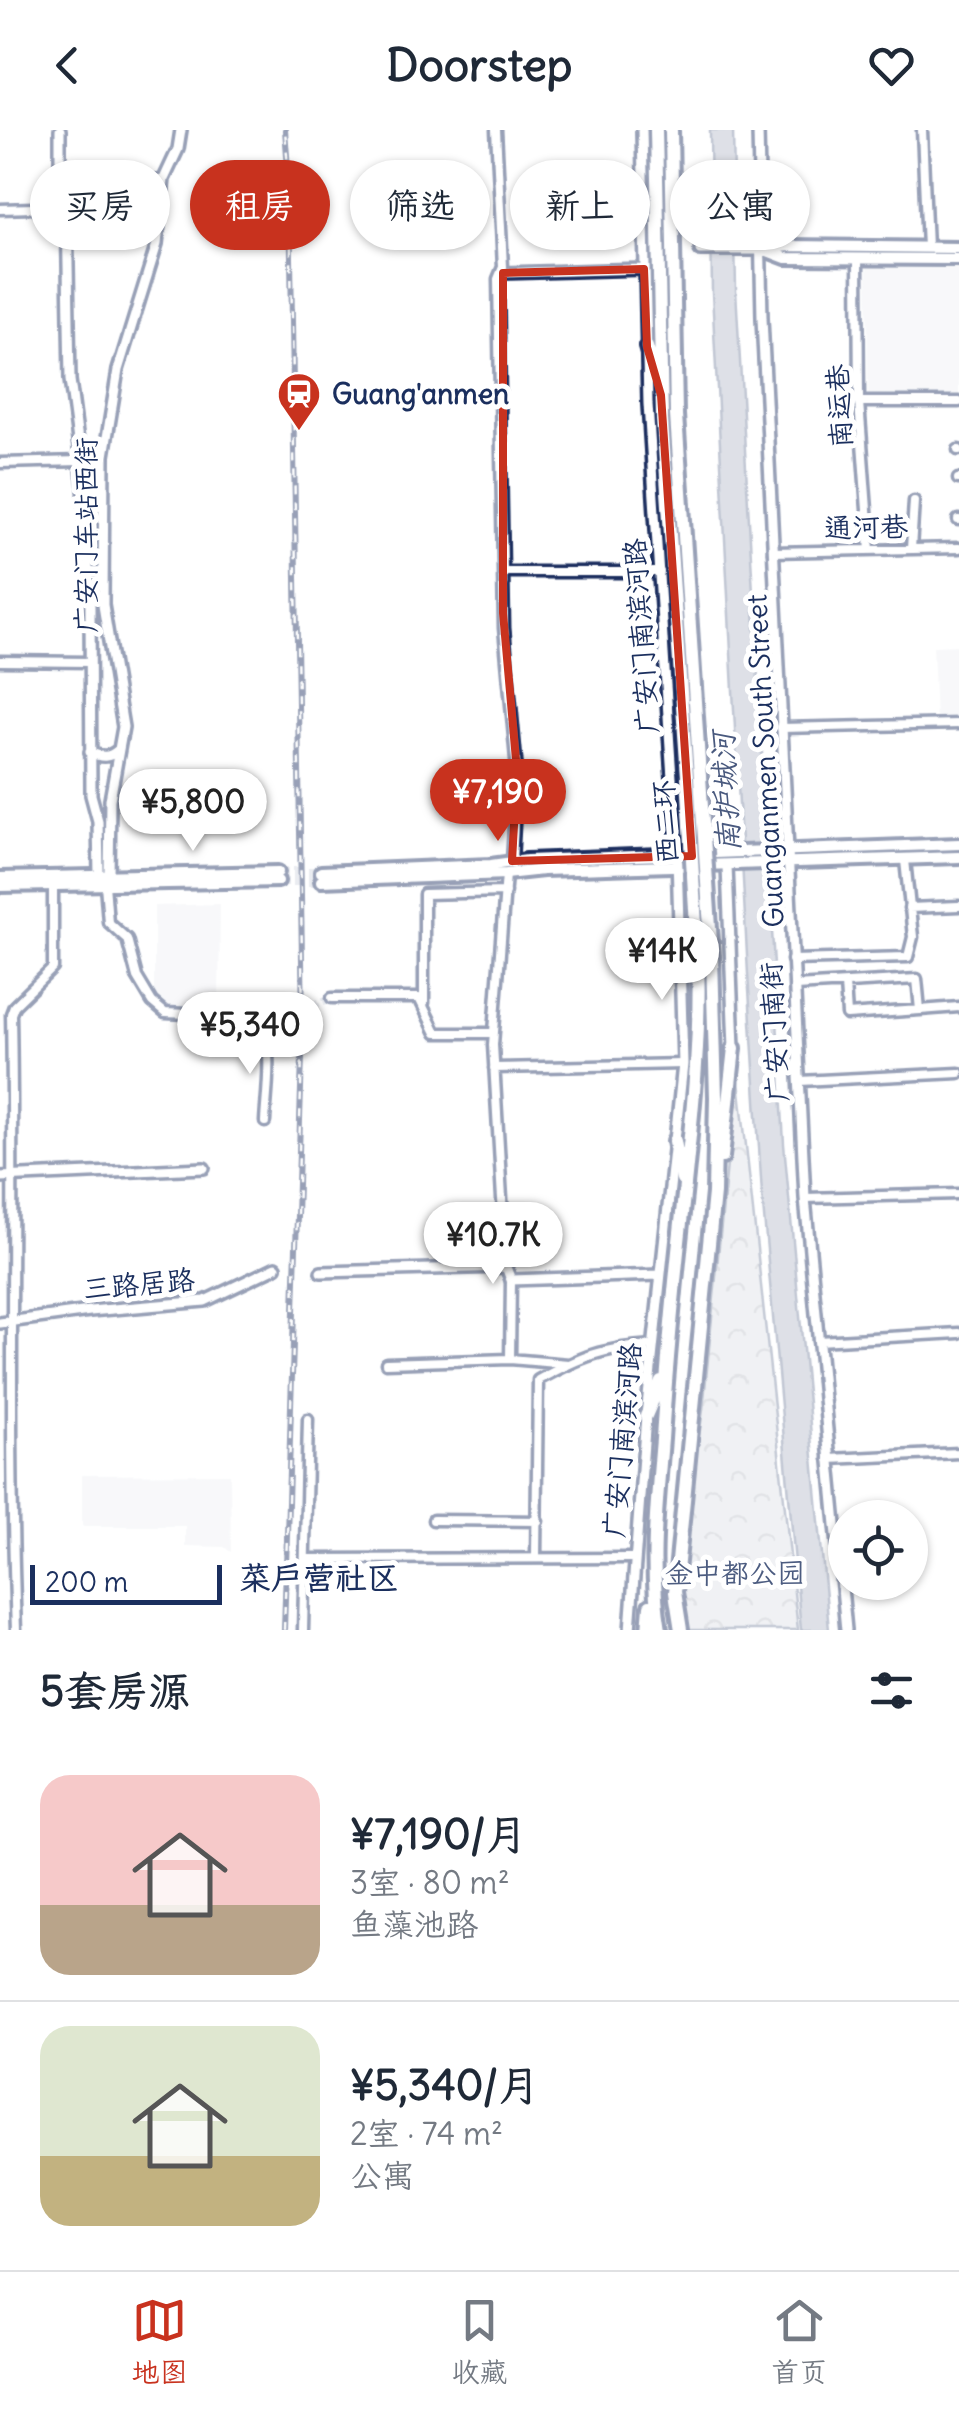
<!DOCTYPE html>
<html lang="zh">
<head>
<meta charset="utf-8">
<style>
	:root { --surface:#fff; --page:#f6f6f7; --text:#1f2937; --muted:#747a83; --line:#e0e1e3; --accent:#c8321e }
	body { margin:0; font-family:Delius,"LXGW WenKai TC",sans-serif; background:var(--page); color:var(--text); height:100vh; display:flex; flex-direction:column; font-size:38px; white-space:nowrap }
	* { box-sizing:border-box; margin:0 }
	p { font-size:32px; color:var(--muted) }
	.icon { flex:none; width:55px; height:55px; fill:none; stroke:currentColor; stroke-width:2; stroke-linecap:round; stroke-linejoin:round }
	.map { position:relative; height:1500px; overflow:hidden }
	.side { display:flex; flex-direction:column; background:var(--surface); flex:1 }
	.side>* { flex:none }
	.banner { position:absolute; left:30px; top:30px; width:900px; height:90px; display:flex; gap:20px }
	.fabs { position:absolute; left:828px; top:1370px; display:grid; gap:20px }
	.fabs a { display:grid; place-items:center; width:100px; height:100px; border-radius:50%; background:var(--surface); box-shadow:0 2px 8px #0004; font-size:50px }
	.scale { position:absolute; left:30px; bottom:25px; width:192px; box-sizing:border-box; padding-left:10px; border:5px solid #1b2f5e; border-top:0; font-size:28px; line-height:35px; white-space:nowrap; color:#1b2f5e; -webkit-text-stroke:8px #fff; paint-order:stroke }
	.price { position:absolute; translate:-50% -85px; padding:0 22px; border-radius:35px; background:#fff; color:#222; font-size:32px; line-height:65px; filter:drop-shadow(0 2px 5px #0008) }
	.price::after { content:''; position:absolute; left:50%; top:60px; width:30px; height:22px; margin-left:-15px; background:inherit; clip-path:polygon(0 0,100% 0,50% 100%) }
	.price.active { background:var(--accent); color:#fff }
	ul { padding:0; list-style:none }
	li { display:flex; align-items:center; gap:30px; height:250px; padding:0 40px }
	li+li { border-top:2px solid var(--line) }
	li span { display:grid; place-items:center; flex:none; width:280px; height:200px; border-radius:30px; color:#555 }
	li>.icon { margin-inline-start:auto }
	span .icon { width:120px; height:120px; fill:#fffc; stroke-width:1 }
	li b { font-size:42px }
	h2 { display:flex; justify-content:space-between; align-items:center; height:120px; padding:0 40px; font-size:42px }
	.pill { padding:0 35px; border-radius:45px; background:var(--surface); box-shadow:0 2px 8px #0004; font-size:35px; line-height:90px }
	.pill.active { background:var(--accent); color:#fff }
	header { display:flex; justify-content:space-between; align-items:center; height:130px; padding:0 40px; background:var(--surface); font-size:45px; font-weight:700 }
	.tab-bar { display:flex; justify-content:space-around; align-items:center; height:140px; border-top:2px solid var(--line); background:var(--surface); font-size:28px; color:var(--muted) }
	.tab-bar a { display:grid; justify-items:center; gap:5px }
	.tab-bar .active { color:var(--accent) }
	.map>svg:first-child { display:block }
</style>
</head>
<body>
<header><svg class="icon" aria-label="back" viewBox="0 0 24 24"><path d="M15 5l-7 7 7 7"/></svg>Doorstep<svg class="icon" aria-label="heart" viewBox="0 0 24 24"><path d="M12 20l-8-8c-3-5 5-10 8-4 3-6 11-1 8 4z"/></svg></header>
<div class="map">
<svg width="959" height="1500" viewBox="0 0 959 1500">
	<defs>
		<pattern id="park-crowns" width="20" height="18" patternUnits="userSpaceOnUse" patternTransform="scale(2.5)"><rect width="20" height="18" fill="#dee1e7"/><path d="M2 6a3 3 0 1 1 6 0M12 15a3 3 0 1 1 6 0" fill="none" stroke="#bec1c9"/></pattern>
	</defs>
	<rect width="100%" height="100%" fill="#fff"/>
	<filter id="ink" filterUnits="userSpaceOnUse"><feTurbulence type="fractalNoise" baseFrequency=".01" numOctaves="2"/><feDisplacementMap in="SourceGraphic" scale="20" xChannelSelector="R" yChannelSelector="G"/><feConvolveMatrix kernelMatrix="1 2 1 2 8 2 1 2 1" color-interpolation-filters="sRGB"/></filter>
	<g filter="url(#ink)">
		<path fill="#eff0f4" d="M 959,136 L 959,264 L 868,265 L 867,137 Z
			M 959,515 L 959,590 L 936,591 L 933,516 Z
			M 220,774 L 219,878 L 161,877 L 154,867 L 154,776 Z
			M 230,1344 L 231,1422 L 224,1417 L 185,1416 L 185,1396 L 82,1396 L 82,1345 Z"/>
		<path fill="url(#park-crowns)" stroke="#7c88a2" stroke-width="2.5" d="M 737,932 L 798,1500 L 681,1500 L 675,1463 L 703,1280 Z"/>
		<path fill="#b5bbca" stroke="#77839f" stroke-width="2.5" d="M 710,0 L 733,0 L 736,160 L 784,1014 L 829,1500 L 801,1500 L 762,1064 L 748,844 L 712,163 Z"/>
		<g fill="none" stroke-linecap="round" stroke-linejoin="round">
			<path stroke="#d1d5df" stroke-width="8" stroke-dasharray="8 4" stroke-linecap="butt" d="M 278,888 L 332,868"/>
			<path stroke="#d1d5df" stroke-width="10" stroke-dasharray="10 5" stroke-linecap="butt" d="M 278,742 L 321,742
				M 278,751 L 321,751"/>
			<g stroke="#1b2f5e" stroke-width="15">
				<path id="minor" d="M 496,0 L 503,137 L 498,149 L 504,498 L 517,641 L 512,731
					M 922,0 L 927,118
					M 0,79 L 67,77
					M 858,129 L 859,272 L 870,420
					M 859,272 L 959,272
					M 958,320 L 959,320
					M 0,333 L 81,331
					M 958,349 L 959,349
					M 958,390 L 959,390
					M 911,419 L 914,371
					M 773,422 L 959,418
					M 503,442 L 660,442
					M 0,531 L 90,532
					M 781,598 L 959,594
					M 105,754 L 108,792 L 127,809 L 137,847 L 152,872 L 165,883 L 278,888
					M 909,778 L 959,776
					M 792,830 L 908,827 L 913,807 L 905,730
					M 845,854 L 847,885 L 920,880
					M 795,856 L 917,849 L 920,880 L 959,877
					M 332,868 L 419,868 L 436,903 L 493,903
					M 424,873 L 424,764 L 505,762
					M 256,887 C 276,908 266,965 265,992
					M 494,938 L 683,934
					M 800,951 L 959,943
					M 805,1068 L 959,1064
					M 506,1137 L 493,915 L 506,744
					M 818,1211 L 959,1203
					M 510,1229 L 511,1150
					M 386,1233 L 510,1229 L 568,1234
					M 829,1329 L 959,1323
					M 433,1390 L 538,1391
					M 536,1428 L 538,1250 C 582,1226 602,1218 653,1215
					M 305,1429 L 634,1428
					M 16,1500 C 8,1295 15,1090 11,884 L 14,876 L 53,838 L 53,755
					M 303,1500 L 308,1289"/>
			</g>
			<g stroke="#1b2f5e" stroke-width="16">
				<path id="tertiary" d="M 60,0 L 60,47 L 67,77 L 70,250 L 84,356 L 90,476 L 91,665 L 98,691 L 99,745 L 105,754 L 109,746 L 110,670 L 123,597 L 103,475 L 104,326 L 118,240 L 157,114 L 164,49 L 178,19 L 181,0
					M 758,0 L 762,188 L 805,1068 L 846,1500
					M 67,77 L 164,49
					M 700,120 L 763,120
					M 503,143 L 644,139
					M 90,622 C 101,628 109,628 118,620
					M 727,736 L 734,918
					M 0,1047 L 204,1038
					M 321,1142 L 506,1137 L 511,1150 L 659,1145
					M 0,1193 L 90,1181 L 205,1171 L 276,1137
					M 630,1500 L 646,1286 L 683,934 L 677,726 L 648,274 L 642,0"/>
			</g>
			<g stroke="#1b2f5e" stroke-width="18">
				<path id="secondary" d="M 770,119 L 787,116 L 959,118
					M 765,120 L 786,128 L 959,129
					M 321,742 L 491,735 L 527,730 L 959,714
					M 0,748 L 278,742
					M 321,751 L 506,744 L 543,740 L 959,727
					M 0,756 L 278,751"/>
			</g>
			<g stroke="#1b2f5e" stroke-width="20">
				<path id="trunk" d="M 656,0 L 662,290 L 687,647
					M 671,0 L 676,285 L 700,647
					M 647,217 L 656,248
					M 675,1011 L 682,1050
					M 722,1027 L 734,918
					M 646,1286 L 661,1251
					M 648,1500 L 650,1476
					M 660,1500 C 649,1437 657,1373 662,1309 C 667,1228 675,1147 684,1065 C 692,986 701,909 698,829
					M 681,1500 L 675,1462 L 714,1063 L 716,967 L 712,828"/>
			</g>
			<use href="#minor" stroke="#fff" stroke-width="8"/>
			<use href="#tertiary" stroke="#fff" stroke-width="9"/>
			<use href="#secondary" stroke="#fff" stroke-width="10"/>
			<use href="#trunk" stroke="#fff" stroke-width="12"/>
			<g stroke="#1b2f5e" stroke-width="6">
				<path id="rail" d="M 284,1500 L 303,894 L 290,64 L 285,0"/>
			</g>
			<use href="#rail" stroke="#fff" stroke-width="2.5" stroke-dasharray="8" stroke-linecap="butt"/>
			<g stroke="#1b2f5e" stroke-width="20" stroke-linecap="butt">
				<path id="trunk-bridge" d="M 687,647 L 698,829
					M 700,647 L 712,828"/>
			</g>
			<use href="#trunk-bridge" stroke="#fff" stroke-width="12"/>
		</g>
	</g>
	<path d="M0 0H959V1500H0ZM 644,139 L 647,217 L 661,265 L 692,726 L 512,731 L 517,641 L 503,483 L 503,143 Z" fill="#fff" fill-opacity=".55" fill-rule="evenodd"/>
	<path fill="none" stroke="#c8321e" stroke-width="8" stroke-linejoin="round" d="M 644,139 L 647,217 L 661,265 L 692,726 L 512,731 L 517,641 L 503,483 L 503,143 Z"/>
	<defs>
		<g id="station-pin" transform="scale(2.25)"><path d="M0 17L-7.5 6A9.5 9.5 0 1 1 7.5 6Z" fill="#c8321e" stroke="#fff"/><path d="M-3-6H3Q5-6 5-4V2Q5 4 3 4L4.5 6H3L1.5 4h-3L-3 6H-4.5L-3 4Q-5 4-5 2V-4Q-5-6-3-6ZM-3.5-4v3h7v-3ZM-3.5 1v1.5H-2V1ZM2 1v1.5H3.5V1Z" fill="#fff"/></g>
	</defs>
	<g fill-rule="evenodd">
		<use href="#station-pin" x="299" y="264"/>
	</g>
	<g text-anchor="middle" stroke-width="10" stroke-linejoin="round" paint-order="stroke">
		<g font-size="28" font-weight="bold" fill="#1b2f5e" stroke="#fff" text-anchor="start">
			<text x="332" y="274">Guang'anmen</text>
		</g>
		<g font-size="28" fill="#1b2f5e" stroke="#fff">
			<text transform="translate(839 276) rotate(-93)" y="10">南运巷</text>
			<text transform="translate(866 397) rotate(-1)" y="10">通河巷</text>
			<text transform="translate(86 405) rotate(-90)" y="10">广安门车站西街</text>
			<text transform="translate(641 506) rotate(-94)" y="10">广安门南滨河路</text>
			<text transform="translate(765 631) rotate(-93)" y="10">Guanganmen South Street</text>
			<text transform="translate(665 692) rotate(-93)" y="10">西二环</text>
			<text transform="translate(774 902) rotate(-93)" y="10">广安门南街</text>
			<text transform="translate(139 1154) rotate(-5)" y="10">三路居路</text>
			<text transform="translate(622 1310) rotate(-85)" y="10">广安门南滨河路</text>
		</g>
		<g font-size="28" fill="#4c5c80" stroke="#fff">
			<text x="735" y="1453">金中都公园</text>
		</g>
		<g font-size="30" font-style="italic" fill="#49597e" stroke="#fff">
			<text transform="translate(726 662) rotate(-93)" y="10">南护城河</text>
		</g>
		<g font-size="32" font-weight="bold" fill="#1b2f5e" stroke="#fff">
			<text x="319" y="1459">菜户营社区</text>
		</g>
	</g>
</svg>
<div class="fabs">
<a><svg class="icon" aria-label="locate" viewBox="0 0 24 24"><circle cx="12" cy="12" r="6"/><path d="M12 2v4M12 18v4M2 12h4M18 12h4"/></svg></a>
</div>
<div class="scale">200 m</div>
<b class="price active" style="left:498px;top:714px">¥7,190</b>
<b class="price" style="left:193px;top:724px">¥5,800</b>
<b class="price" style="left:662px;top:873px">¥14K</b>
<b class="price" style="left:250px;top:947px">¥5,340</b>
<b class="price" style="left:493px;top:1157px">¥10.7K</b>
<div class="banner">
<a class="pill">买房</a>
<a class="pill active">租房</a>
<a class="pill">筛选</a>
<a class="pill">新上</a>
<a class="pill">公寓</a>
</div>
</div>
<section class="side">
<h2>5套房源<svg class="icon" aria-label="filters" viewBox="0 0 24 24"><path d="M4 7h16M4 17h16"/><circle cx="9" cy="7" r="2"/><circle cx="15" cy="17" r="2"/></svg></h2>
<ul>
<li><span style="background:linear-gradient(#f6c9c9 65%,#b9a48a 0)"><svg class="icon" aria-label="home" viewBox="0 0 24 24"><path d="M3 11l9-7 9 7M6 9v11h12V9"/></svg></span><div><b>¥7,190/月</b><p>3室 · 80 m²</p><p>鱼藻池路</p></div></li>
<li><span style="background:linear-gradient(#dfe7d0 65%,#c2b280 0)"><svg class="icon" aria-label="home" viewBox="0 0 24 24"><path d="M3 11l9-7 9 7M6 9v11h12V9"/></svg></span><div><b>¥5,340/月</b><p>2室 · 74 m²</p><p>公寓</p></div></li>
</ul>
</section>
<nav class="tab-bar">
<a class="active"><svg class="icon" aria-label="map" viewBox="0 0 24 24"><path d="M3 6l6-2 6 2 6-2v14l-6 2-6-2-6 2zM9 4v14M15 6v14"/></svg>地图</a>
<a><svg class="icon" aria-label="saved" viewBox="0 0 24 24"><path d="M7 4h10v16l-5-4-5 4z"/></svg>收藏</a>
<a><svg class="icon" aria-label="home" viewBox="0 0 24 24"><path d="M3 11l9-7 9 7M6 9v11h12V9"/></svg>首页</a>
</nav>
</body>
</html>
